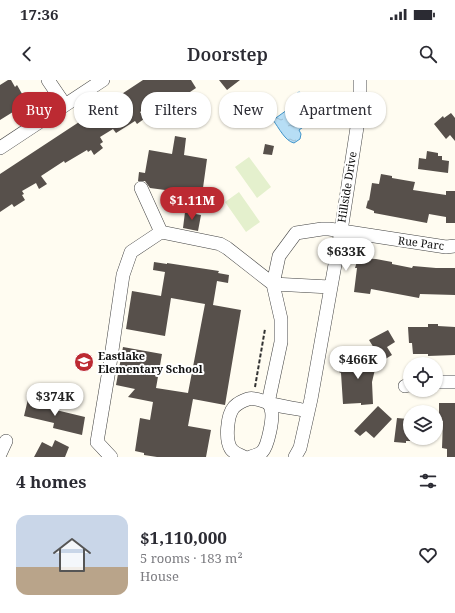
<!DOCTYPE html>
<html lang="en">
<head>
<meta charset="utf-8">
<style>
	:root { --surface:#fff; --page:#f7f7f7; --text:#2b2b33; --muted:#7c7c81; --line:#e1e1e2; --accent:#bc2a32 }
	body { margin:0; font-family:"Noto Serif",serif; background:var(--page); color:var(--text); height:100vh; display:flex; flex-direction:column; font-size:15px; white-space:nowrap }
	* { box-sizing:border-box; margin:0 }
	p { font-size:13px; color:var(--muted) }
	.icon { flex:none; width:22px; height:22px; fill:none; stroke:currentColor; stroke-width:2; stroke-linecap:round; stroke-linejoin:round }
	.map { position:relative; height:377px; overflow:hidden }
	.drawer { display:flex; flex-direction:column; background:var(--surface); flex:1 }
	.drawer>* { flex:none }
	.top-card { position:absolute; left:12px; top:12px; width:431px; height:36px; display:flex; gap:8px }
	.controls { position:absolute; left:403px; top:277px; display:grid; gap:8px }
	.controls a { display:grid; place-items:center; width:40px; height:40px; border-radius:50%; background:var(--surface); box-shadow:0 1px 3px #0004; font-size:20px }
	.price { position:absolute; translate:-50% -34px; padding:0 9px; border-radius:14px; background:#fff; color:#222; font-size:13px; line-height:26px; filter:drop-shadow(0 1px 2px #0008) }
	.price::after { content:''; position:absolute; left:50%; top:24px; width:12px; height:9px; margin-left:-6px; background:inherit; clip-path:polygon(0 0,100% 0,50% 100%) }
	.price.current { background:var(--accent); color:#fff }
	ul { padding:0; list-style:none }
	li { display:flex; align-items:center; gap:12px; height:100px; padding:0 16px }
	li+li { border-top:1px solid var(--line) }
	li span { display:grid; place-items:center; flex:none; width:112px; height:80px; border-radius:12px; color:#555 }
	li>.icon { margin-inline-start:auto }
	span .icon { width:48px; height:48px; fill:#fffc; stroke-width:1 }
	li b { font-size:17px }
	h2 { display:flex; justify-content:space-between; align-items:center; height:48px; padding:0 16px; font-size:17px }
	.tag { padding:0 14px; border-radius:16px; background:var(--surface); box-shadow:0 1px 3px #0004; font-size:14px; line-height:36px }
	.tag.current { background:var(--accent); color:#fff }
	.status { display:flex; justify-content:space-between; align-items:center; height:28px; padding:0 20px; background:var(--surface); direction:ltr }
	.status svg { height:11px; fill:currentColor }
	header { display:flex; justify-content:space-between; align-items:center; height:52px; padding:0 16px; background:var(--surface); font-size:18px; font-weight:600 }
	.map>svg:first-child { display:block }
</style>
</head>
<body>
<div class="status"><b>17:36</b><svg viewBox="0 0 49 12"><path d="M0 12V9h3v3zM5 12V6h3v6zM10 12V3h3v9zM15 12V0h3v12zM26 1h20v11H26zM47 4h2v5h-2z"/></svg></div>
<header><svg class="icon" aria-label="back" viewBox="0 0 24 24"><path d="M15 5l-7 7 7 7"/></svg>Doorstep<svg class="icon" aria-label="search" viewBox="0 0 24 24"><circle cx="10" cy="10" r="6"/><path d="M15 15l6 6"/></svg></header>
<div class="map">
<svg width="455" height="377" viewBox="0 0 455 377">
	<defs>
		<pattern id="water-ripples" width="26" height="14" patternUnits="userSpaceOnUse"><rect width="26" height="14" fill="#b7def5"/><path d="M2 4q2-2 4 0t4 0M15 11q2-2 4 0t4 0" fill="none" stroke="#9cbdd1"/></pattern>
	</defs>
	<rect width="100%" height="100%" fill="#fffcf1"/>
	<path fill="#e4f0cd" d="M 249,77 L 271,107 L 257,118 L 235,87 Z
		M 239,112 L 260,142 L 246,152 L 225,122 Z"/>
	<path fill="url(#water-ripples)" stroke="#4094ca" d="M 299,12 L 304,14 L 319,36 L 299,50 L 301,54 L 300,59 L 294,63 C 285,61 279,48 273,40 L 294,25 L 292,21 L 294,15 Z"/>
	<path fill="#57504b" d="M 8,0 L 11,0 L 15,7 L 17,5 L 25,19 L 20,22 L 21,23 L 19,25 L 21,27 L 0,40 L 0,5 Z
		M 143,0 L 191,0 L 196,8 L 172,24 L 164,15 L 140,32 L 144,39 L 137,44 L 135,41 L 116,53 L 113,49 L 100,57 L 103,62 L 100,64 L 103,68 L 94,75 L 91,70 L 88,72 L 87,70 L 65,83 L 64,81 L 41,96 L 47,104 L 39,109 L 36,103 L 22,111 L 24,114 L 22,115 L 25,120 L 14,127 L 12,124 L 0,132 L 0,94 Z
		M 219,0 L 240,0 L 227,10 Z
		M 451,33 L 455,38 L 455,61 L 450,55 L 446,59 L 434,44 L 443,36 L 444,38 Z
		M 175,56 L 186,58 L 184,75 L 207,79 L 202,115 L 192,114 L 191,119 L 179,118 L 180,112 L 150,108 L 145,101 L 138,101 L 139,92 L 145,93 L 149,70 L 172,74 Z
		M 265,64 L 274,66 L 272,75 L 263,74 Z
		M 427,71 L 438,73 L 438,76 L 442,76 L 442,80 L 449,81 L 448,93 L 418,89 L 419,78 L 426,79 Z
		M 381,94 L 392,96 L 392,98 L 415,102 L 413,110 L 446,115 L 446,111 L 455,111 L 455,143 L 446,143 L 446,137 L 429,134 L 427,143 L 374,133 L 374,131 L 366,128 L 368,120 L 369,121 L 372,103 L 379,104 Z
		M 185,132 L 201,135 L 198,151 L 183,148 Z
		M 358,178 L 376,179 L 392,182 L 392,184 L 412,188 L 413,186 L 436,188 L 455,188 L 455,215 L 420,214 L 419,218 L 371,209 L 370,214 L 354,212 L 357,188 L 355,188 Z
		M 154,182 L 167,184 L 167,183 L 219,191 L 218,193 L 229,195 L 228,203 L 217,201 L 213,225 L 241,230 L 225,325 L 193,319 L 188,346 L 211,350 L 206,377 L 157,377 L 144,375 L 144,373 L 135,371 L 140,338 L 150,340 L 153,322 L 128,317 L 135,309 L 116,305 L 123,267 L 162,274 L 156,308 L 188,313 L 205,224 L 171,218 L 165,256 L 126,249 L 132,211 L 161,216 L 165,192 L 153,190 Z
		M 428,244 L 438,244 L 438,246 L 455,247 L 455,275 L 428,276 L 428,274 L 413,274 L 412,263 L 409,263 L 408,247 L 428,247 Z
		M 388,250 L 395,262 L 387,267 L 392,275 L 382,281 L 369,260 Z
		M 351,274 L 377,281 L 372,302 L 373,324 L 361,325 L 361,323 L 343,324 L 341,293 L 339,292 L 342,279 L 349,281 Z
		M 28,319 L 57,325 L 56,330 L 85,337 L 82,355 L 53,348 L 54,343 L 24,336 Z
		M 439,323 L 455,323 L 455,377 L 447,377 L 447,369 L 442,368 L 443,341 L 439,341 Z
		M 378,326 L 392,339 L 374,358 L 366,351 L 360,356 L 354,351 Z
		M 397,338 L 408,339 L 407,347 L 410,347 L 410,361 L 406,361 L 406,363 L 394,362 Z
		M 55,360 L 69,367 L 65,377 L 34,377 L 42,362 L 52,367 Z"/>
	<g fill="none" stroke-linecap="round" stroke-linejoin="round">
		<g stroke="#424242" stroke-width="14">
			<path id="minor" d="M 48,0 L 65,25
				M 0,68 L 103,0
				M 141,108 L 161,152
				M 436,302 L 455,302
				M 405,306 L 410,305
				M 0,374 L 6,361
				M 111,377 L 97,362 L 110,284 L 123,195 L 131,172 L 161,152 L 220,164 L 227,168 L 273,204 L 330,207
				M 244,377 C 239,375 234,373 231,369 C 225,360 227,335 234,327 C 238,323 242,321 248,319 C 255,317 262,321 269,323 C 281,327 295,328 308,331
				M 250,377 C 254,376 258,375 262,372 C 268,366 274,337 271,329 C 271,326 269,325 268,323 L 281,262 L 281,239 L 273,204 L 279,176 L 296,153 L 322,149 L 329,149 L 446,167 L 455,166
				M 295,377 L 300,368 L 311,319 L 341,151 L 360,28 L 360,0"/>
		</g>
		<path stroke="#313131" stroke-width="2" stroke-dasharray="4 2" stroke-linecap="butt" d="M 255,307 L 265,249"/>
		<use href="#minor" stroke="#fff" stroke-width="13"/>
	</g>
	<defs>
		<g id="school-disc" transform="scale(1)"><circle r="9.5" fill="#bc2a32" stroke="#fff"/><path d="M0-5L7-2L0 1L-7-2ZM-4 1L0 2.5L4 1V4Q0 6-4 4Z" fill="#fff"/></g>
	</defs>
	<g fill-rule="evenodd">
		<use href="#school-disc" x="84" y="282"/>
	</g>
	<g text-anchor="middle" stroke-width="4" stroke-linejoin="round" paint-order="stroke">
		<g font-size="11" fill="#0f0f0f" stroke="#fff">
			<text transform="translate(347 107) rotate(-81)" y="4">Hillside Drive</text>
			<text transform="translate(421 163) rotate(7)" y="4">Rue Parc</text>
		</g>
		<g font-size="11" font-weight="bold" fill="#0f0f0f" stroke="#fff" text-anchor="start">
			<text x="98" y="280">Eastlake<tspan x="98" dy="13">Elementary School</tspan></text>
		</g>
	</g>
</svg>
<div class="controls">
<a><svg class="icon" aria-label="locate" viewBox="0 0 24 24"><circle cx="12" cy="12" r="6"/><path d="M12 2v4M12 18v4M2 12h4M18 12h4"/></svg></a>
<a><svg class="icon" aria-label="layers" viewBox="0 0 24 24"><path d="M12 4l9 5-9 5-9-5zM3 14l9 5 9-5"/></svg></a>
</div>
<b class="price current" style="left:192px;top:141px">$1.11M</b>
<b class="price" style="left:346px;top:192px">$633K</b>
<b class="price" style="left:358px;top:300px">$466K</b>
<b class="price" style="left:55px;top:337px">$374K</b>
<div class="top-card">
<a class="tag current">Buy</a>
<a class="tag">Rent</a>
<a class="tag">Filters</a>
<a class="tag">New</a>
<a class="tag">Apartment</a>
</div>
</div>
<section class="drawer">
<h2>4 homes<svg class="icon" aria-label="filters" viewBox="0 0 24 24"><path d="M4 7h16M4 17h16"/><circle cx="9" cy="7" r="2"/><circle cx="15" cy="17" r="2"/></svg></h2>
<ul>
<li><span style="background:linear-gradient(#c9d6e8 65%,#b9a48a 0)"><svg class="icon" aria-label="home" viewBox="0 0 24 24"><path d="M3 11l9-7 9 7M6 9v11h12V9"/></svg></span><div><b>$1,110,000</b><p>5 rooms · 183 m²</p><p>House</p></div><svg class="icon" aria-label="heart" viewBox="0 0 24 24"><path d="M12 20l-8-8c-3-5 5-10 8-4 3-6 11-1 8 4z"/></svg></li>
</ul>
</section>
</body>
</html>
